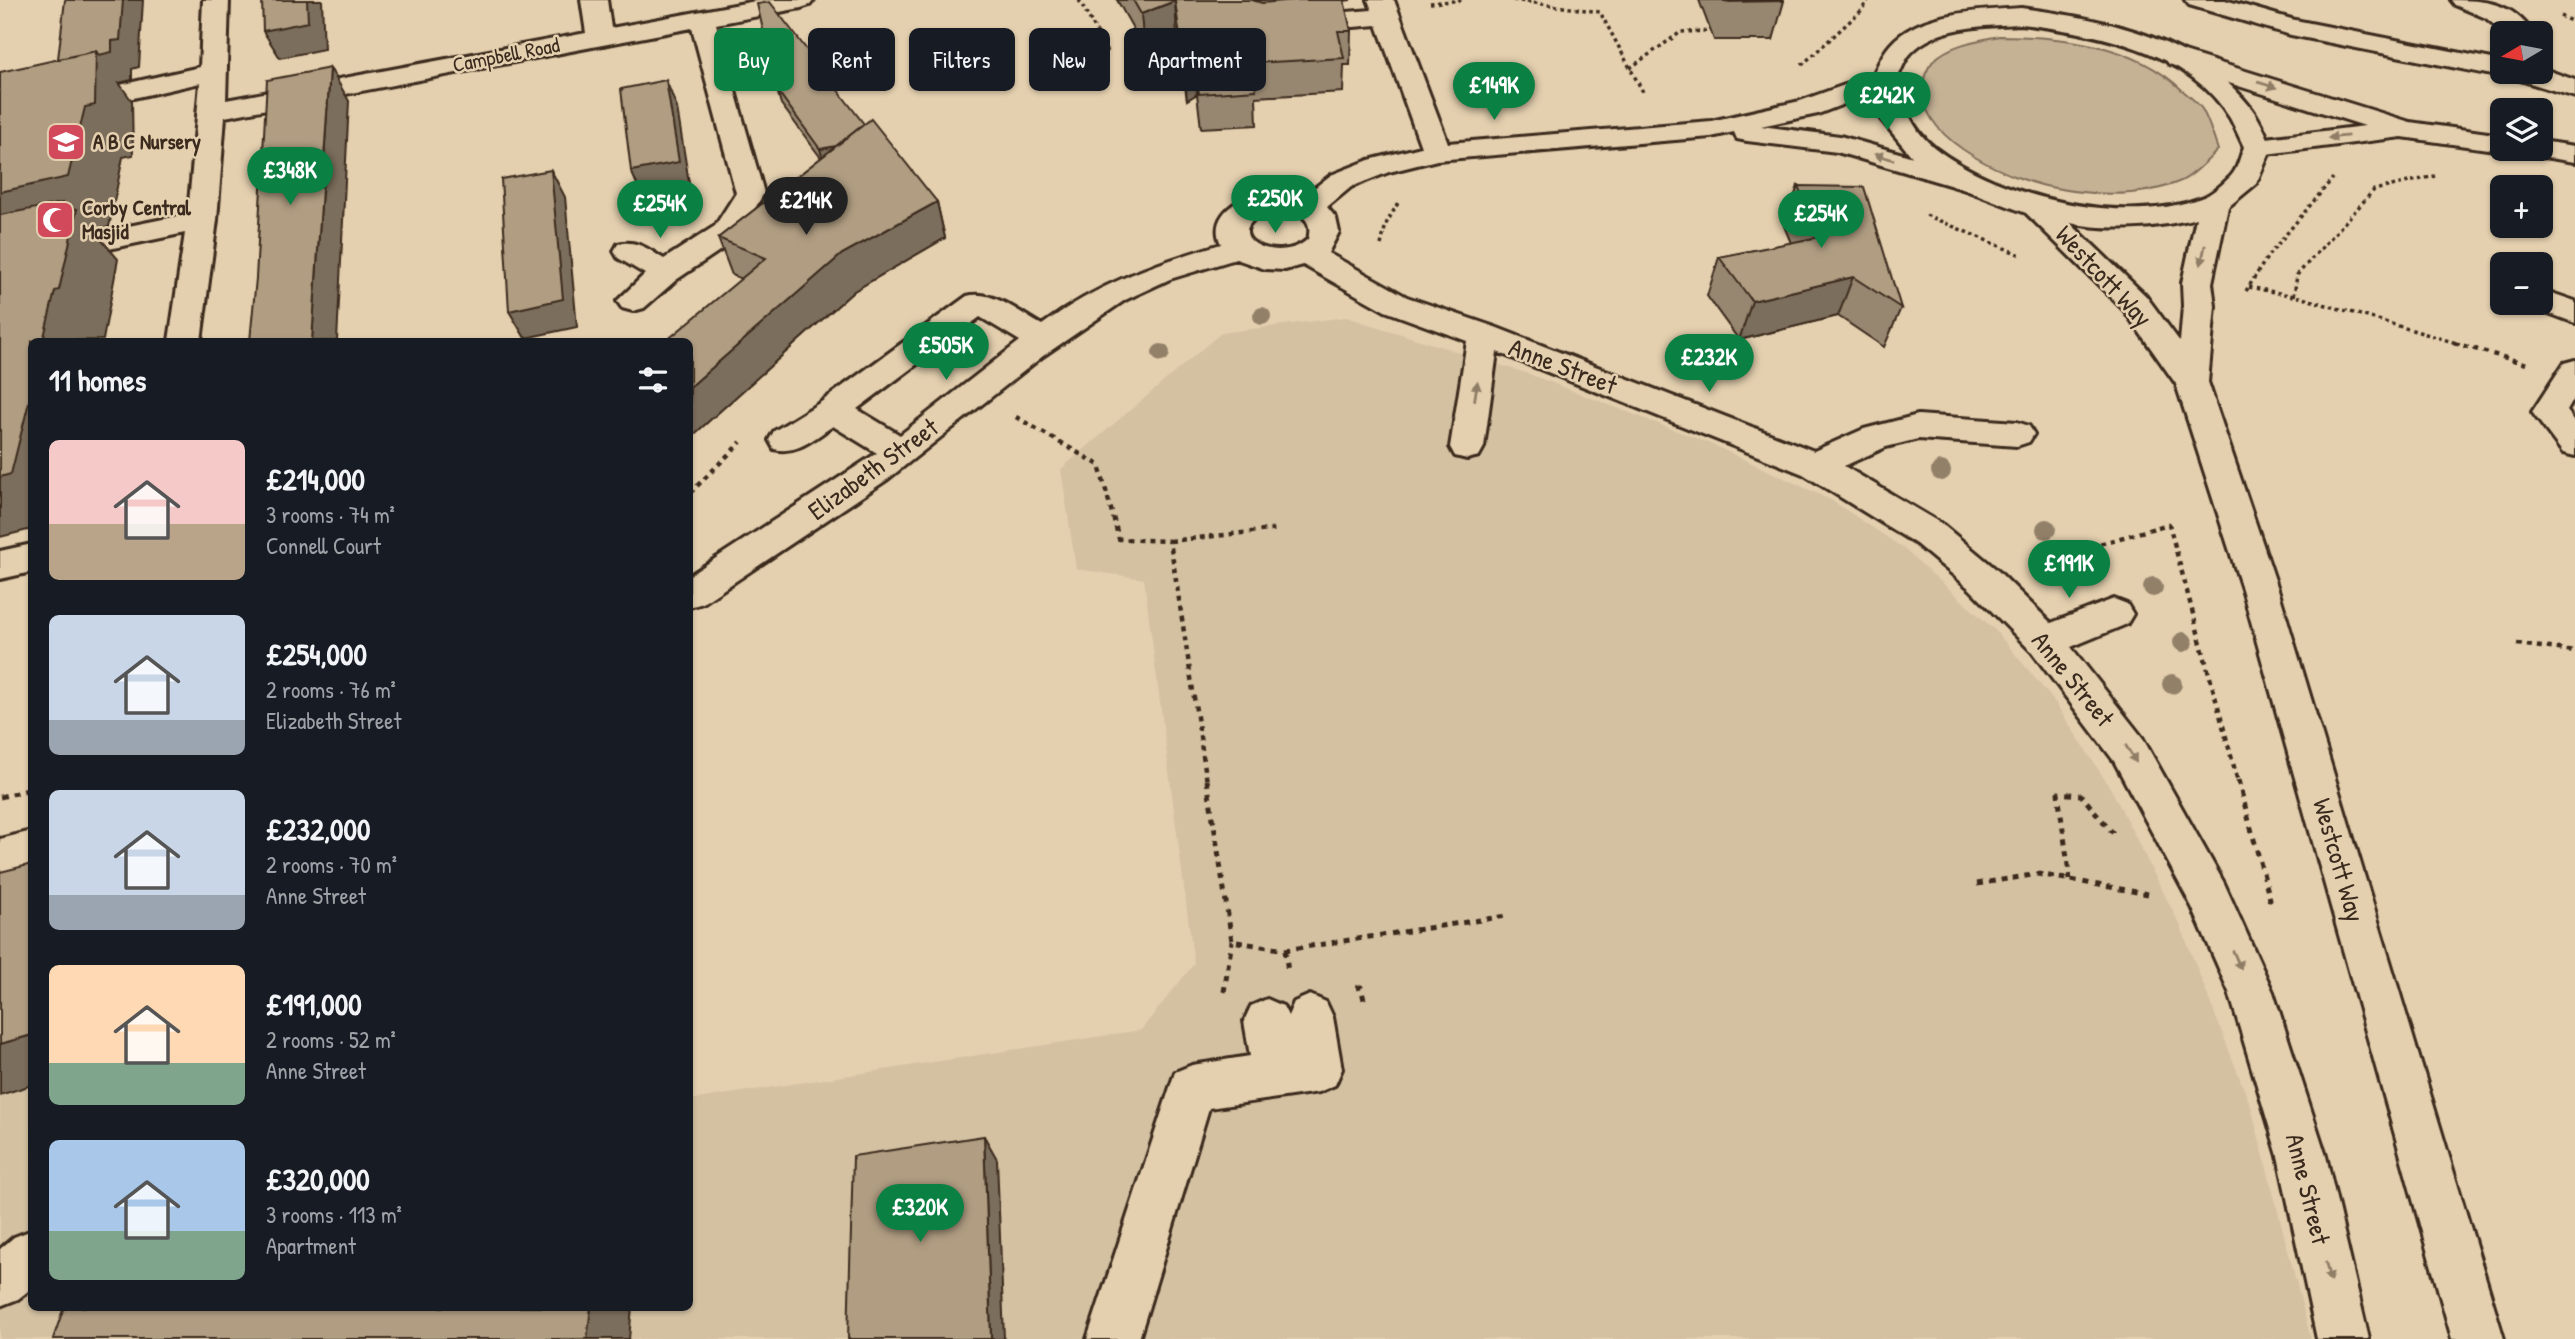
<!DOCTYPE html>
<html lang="en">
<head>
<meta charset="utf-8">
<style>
	:root { --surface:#171b24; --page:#242831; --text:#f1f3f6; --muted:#9ea1a6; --accent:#0b8043 }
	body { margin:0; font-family:"Patrick Hand",sans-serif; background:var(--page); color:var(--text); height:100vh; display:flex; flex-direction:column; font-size:26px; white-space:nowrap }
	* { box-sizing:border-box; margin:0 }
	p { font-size:23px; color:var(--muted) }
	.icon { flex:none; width:38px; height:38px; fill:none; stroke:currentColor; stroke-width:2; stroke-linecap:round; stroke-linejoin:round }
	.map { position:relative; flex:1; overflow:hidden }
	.side { position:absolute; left:28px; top:338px; width:665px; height:973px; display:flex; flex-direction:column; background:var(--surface); border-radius:10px; box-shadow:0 2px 5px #0004 }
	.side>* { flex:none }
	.guide { position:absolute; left:714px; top:28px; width:665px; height:63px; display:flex; gap:14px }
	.needle { width:46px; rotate:260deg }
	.buttons { position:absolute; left:2490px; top:21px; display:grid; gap:14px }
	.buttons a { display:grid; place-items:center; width:63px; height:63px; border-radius:10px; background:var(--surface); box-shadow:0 2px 5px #0004; font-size:35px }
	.price { position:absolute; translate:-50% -60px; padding:0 16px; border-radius:24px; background:var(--accent); color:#fff; font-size:23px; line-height:46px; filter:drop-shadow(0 2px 4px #0008) }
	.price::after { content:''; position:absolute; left:50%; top:42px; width:21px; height:16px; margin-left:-10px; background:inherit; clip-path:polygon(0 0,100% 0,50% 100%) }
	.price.active { background:#222; color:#fff }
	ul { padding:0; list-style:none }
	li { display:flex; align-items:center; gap:21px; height:175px; padding:0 21px }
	li span { display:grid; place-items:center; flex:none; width:196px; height:140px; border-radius:10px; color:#555 }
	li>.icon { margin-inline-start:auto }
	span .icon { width:84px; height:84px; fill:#fffc; stroke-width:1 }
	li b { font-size:30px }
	h2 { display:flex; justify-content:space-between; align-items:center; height:84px; padding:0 21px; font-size:30px }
	.chip { padding:0 24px; border-radius:10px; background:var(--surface); box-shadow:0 2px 5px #0004; font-size:24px; line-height:63px }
	.chip.active { background:var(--accent); color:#fff }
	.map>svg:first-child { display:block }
</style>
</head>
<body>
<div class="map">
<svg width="2575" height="1339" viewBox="0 0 2575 1339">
	<rect width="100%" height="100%" fill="#e4d0af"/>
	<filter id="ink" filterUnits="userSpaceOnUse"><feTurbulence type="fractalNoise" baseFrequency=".0143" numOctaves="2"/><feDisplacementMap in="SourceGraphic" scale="14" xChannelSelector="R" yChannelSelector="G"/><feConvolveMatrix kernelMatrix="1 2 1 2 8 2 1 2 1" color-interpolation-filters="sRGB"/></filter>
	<g filter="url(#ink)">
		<path fill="#d4c1a2" d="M 1346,317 L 1529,374 L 1711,444 L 1831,500 L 1903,548 L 1995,630 L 2054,701 L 2111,789 L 2181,927 L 2251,1107 L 2311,1339 L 0,1339 L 0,866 L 31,856 L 32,1307 L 690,1307 L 690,1100 L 1141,1030 L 1194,964 L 1144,579 L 1076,569 L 1061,469 L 1221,333 Z"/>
		<path fill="#c5b295" stroke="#806e5a" stroke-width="2" d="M 1999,36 C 2062,36 2134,44 2182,90 C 2189,96 2197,102 2202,109 C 2209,121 2213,136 2218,150 C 2207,160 2195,175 2181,181 C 2141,198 2097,196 2055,188 C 2012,180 1927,144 1923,94 C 1922,82 1925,70 1934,60 C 1951,44 1977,41 1999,36 Z"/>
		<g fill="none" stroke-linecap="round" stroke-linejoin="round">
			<g stroke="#3b2a1e" stroke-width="6">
				<path id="minor" d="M 203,0 L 229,0 L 226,100 L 586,33 L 581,0 L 607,0 L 611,28 L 761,0 L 814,0 L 810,5 L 801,8 L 716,24 L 764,193 L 737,239 L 676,280 L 644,308 L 633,311 L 622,308 L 617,301 L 645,274 L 618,258 L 614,251 L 618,244 C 637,239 649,250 664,259 L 715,226 L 736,193 L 692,28 L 225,117 L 217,220 L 201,341 L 169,341 L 185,233 L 0,272 L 0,252 L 188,214 L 200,83 L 0,128 L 0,112 L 200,67 Z
					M 1368,0 L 1394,0 L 1448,143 L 1711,121 L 1800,101 L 1884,71 L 1893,73 L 1897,79 L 1893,85 L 1818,114 L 1761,126 L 1840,136 L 1983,177 L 1987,183 L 1983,189 L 1973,192 L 1837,152 L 1747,141 L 1737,139 L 1734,132 L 1711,137 L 1437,160 L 1389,172 L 1351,187 L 1327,207 L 1336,218 L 1339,232 L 1328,253 L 1407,297 L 1495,327 L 1814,451 L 1864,429 L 1918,415 L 2017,422 L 2029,426 L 2034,434 L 2029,442 L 2017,446 L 1918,439 L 1886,447 L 1844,466 L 1942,524 L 1996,569 L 2051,623 L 2114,599 L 2127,604 L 2133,614 L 2127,624 L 2071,647 L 2142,737 L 2224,883 L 2273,992 L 2326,1156 L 2369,1339 L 2317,1339 L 2278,1156 L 2229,992 L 2192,907 L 2114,761 L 2032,652 L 1970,589 L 1916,544 L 1803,474 L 1497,352 L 1484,447 L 1479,456 L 1467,459 L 1455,456 L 1450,447 L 1467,341 L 1385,311 L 1303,265 L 1285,270 L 1265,269 L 1236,259 L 1170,279 L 1125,300 L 1043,356 L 888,479 L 703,603 L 690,607 L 690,575 L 877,453 L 833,426 C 814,438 797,455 774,449 L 769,440 L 774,431 L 821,402 L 967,296 C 992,289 1020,313 1042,325 C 1099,283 1154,264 1221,244 C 1206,213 1244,194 1270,191 C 1281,190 1293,193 1304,196 L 1331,175 L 1369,160 L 1421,147 L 1377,25 L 1295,32 L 1286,29 L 1282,24 L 1286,19 L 1295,16 L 1372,10 ZM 1274,209 C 1293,210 1315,215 1308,239 C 1278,268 1209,233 1274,209 ZM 980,317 L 1020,341 L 900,435 L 857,409 Z
					M 2185,0 L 2225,0 L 2295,20 L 2502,61 L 2502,72 L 2541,72 L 2541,68 L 2575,80 L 2575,97 L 2507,76 L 2502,77 L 2291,35 L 2189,5 Z
					M 2451,0 C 2485,0 2512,2 2533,33 L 2504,33 L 2486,18 L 2455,5 Z
					M 2546,291 L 2575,301 L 2575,323 L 2535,308 L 2532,303 L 2541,303 L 2541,292 Z
					M 2575,360 L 2575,397 L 2567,411 L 2575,421 L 2575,456 L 2563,453 L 2532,412 L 2564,363 Z
					M 32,544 L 32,572 L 0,579 L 0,551 Z
					M 32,831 L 32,868 L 0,877 L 0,839 Z
					M 1310,995 L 1326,1002 L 1333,1017 L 1342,1069 L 1335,1085 L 1319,1092 L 1209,1108 L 1139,1339 L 1087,1339 L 1175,1072 L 1192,1065 L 1250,1056 L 1244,1021 L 1251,1006 L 1267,999 L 1283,1006 L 1288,1016 L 1294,1002 Z
					M 32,1230 L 32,1288 L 18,1299 L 0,1306 L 0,1249 L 14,1237 Z"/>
			</g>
			<g stroke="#3b2a1e" stroke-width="6">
				<path id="major" d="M 2178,50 L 2410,122 L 2502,135 L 2502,149 L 2512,149 L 2502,151 L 2402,137 L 2258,155 L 2248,153 L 2244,147 L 2248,141 L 2258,139 L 2365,126 L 2169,64 L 2165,58 L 2169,52 Z
					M 2541,141 L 2575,146 L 2575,162 L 2531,155 L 2527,149 L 2541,149 Z"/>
			</g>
			<g stroke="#3b2a1e" stroke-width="6">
				<path id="highway" d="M 2021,8 C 2106,19 2197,37 2252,109 C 2260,120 2266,134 2272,147 L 2256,184 L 2228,207 L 2212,283 L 2215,306 L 2208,382 L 2278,589 L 2504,1339 L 2452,1339 L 2242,589 L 2176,384 L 2124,310 L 2026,213 L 1963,189 L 1914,159 L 1880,118 L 1871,79 C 1877,68 1881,55 1890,45 C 1919,11 1980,11 2021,8 ZM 2021,24 C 2094,33 2188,49 2230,118 C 2235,127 2239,137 2244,147 C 2240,156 2238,169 2231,176 C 2223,184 2211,195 2201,198 C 2123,227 1999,197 1935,148 C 1911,129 1905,107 1897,79 C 1901,71 1904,61 1910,54 C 1936,25 1986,26 2021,24 ZM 2196,218 L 2182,283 L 2183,306 L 2180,342 L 2146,296 L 2070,223 C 2106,231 2161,228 2196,218 Z"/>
			</g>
			<path stroke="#3b2a1e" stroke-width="3.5" stroke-dasharray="3.5 3.5" stroke-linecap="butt" d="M 1079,0 L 1109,54
				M 1513,0 L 1600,12 L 1644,94
				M 1430,3 L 1464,0
				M 2560,16 L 2575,23
				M 1802,65 L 1862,10 L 1868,0
				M 1630,68 L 1681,32 L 1711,31
				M 1926,215 L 2021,255
				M 1381,245 L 1386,224 L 1398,203
				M 2249,287 L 2299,297 L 2460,344
				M 2246,291 L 2268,256 L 2333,178
				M 2294,296 L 2297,275 L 2374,190 L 2435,176"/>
			<path stroke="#3b2a1e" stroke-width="4.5" stroke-dasharray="5 5" stroke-linecap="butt" d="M 2454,343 L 2527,364
				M 1016,417 L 1099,465 L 1119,539 L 1170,541 L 1207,782
				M 690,493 L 741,442
				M 1170,541 L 1278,529
				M 2033,563 L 2169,524 L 2238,782
				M 2517,644 L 2575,651"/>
			<path stroke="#3b2a1e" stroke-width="5" stroke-dasharray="6 6" stroke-linecap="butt" d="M 1207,780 L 1232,941 L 1285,950 L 1506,916
				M 2238,780 L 2270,899 L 2266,898
				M 0,797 L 32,789
				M 2070,880 L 2058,793 L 2081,795 L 2113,833
				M 1977,884 L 2038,874 L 2148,894
				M 1285,950 L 1288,972
				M 1356,988 L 1361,987 L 1365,1004
				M 1224,992 L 1232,941"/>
			<use href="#minor" fill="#e4d0af" fill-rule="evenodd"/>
			<use href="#major" fill="#e4d0af" fill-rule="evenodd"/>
			<use href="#highway" fill="#e4d0af" fill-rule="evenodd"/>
		</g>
		<g fill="#938069">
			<circle cx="1262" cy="316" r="9"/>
			<circle cx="1161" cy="353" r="9"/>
			<circle cx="1941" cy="471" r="10"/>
			<circle cx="2046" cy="529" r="10"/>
			<circle cx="2153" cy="587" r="10"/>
			<circle cx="2183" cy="642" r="10"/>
			<circle cx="2172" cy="684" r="10"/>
		</g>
		<path fill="#978770" stroke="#3b2a1e" stroke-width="2" d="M 1117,0 L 1351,0 L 1344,1 L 1351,31 L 1350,65 L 1344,65 L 1343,92 L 1256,97 L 1257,125 L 1201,128 L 1197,94 L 1187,100 L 1177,35 L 1144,48 Z
			M 1699,0 L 1784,0 L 1784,1 L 1773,40 L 1714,40 Z
			M 777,90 L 864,124 L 937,202 L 945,238 L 854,291 L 690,438 L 690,341 L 742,279 L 732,275 L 718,238 L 821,158 L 781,104 Z
			M 1798,186 L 1901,308 L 1884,347 L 1838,316 L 1739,340 L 1707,296 L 1719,257 L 1791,243 L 1784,226 Z"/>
		<path fill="#7b6e5b" stroke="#3b2a1e" stroke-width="2" d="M 123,0 L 143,0 L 139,67 L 132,69 L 132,80 L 119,83 L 132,101 L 133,155 L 123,157 L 109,227 L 94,231 L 118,259 L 103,340 L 43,341 L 0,251 L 0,192 L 96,51 L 112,41 Z
			M 307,0 L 322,0 L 324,49 L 280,58 L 263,31 Z
			M 1175,1 L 1177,35 L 1144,48 L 1141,14 Z
			M 1195,60 L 1197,94 L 1187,100 L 1184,65 Z
			M 330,68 L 349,101 L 337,341 L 312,341 Z
			M 666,80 L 677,108 L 690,189 L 643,198 L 631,171 Z
			M 875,139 L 824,163 L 820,149 Z
			M 551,170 L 565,197 L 577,327 L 525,338 L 509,311 Z
			M 937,202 L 945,238 L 854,291 L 690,438 L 690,387 L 842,254 Z
			M 1853,277 L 1838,316 L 1739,340 L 1752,301 Z
			M 32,390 L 32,529 L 0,537 L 0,477 Z
			M 32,1035 L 32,1085 L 0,1095 L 0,1044 Z
			M 984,1136 L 997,1159 L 1004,1339 L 991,1339 Z
			M 591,1307 L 632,1307 L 629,1339 L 587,1339 Z"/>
		<path fill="#b09d82" stroke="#3b2a1e" stroke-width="2" d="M 65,0 L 123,0 L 120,40 L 112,41 L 112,52 L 99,55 L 96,51 L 58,59 Z
			M 262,0 L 307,0 L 308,22 L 263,31 Z
			M 1133,0 L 1252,0 L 1262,3 L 1295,0 L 1344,0 L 1351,31 L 1338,31 L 1344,58 L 1251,63 L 1256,90 L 1199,94 L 1195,60 L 1184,65 L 1175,1 L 1141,14 Z
			M 1724,0 L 1784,0 L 1784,1 L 1724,2 Z
			M 770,2 L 864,124 L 836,146 L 820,149 L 777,90 L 757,4 Z
			M 96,51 L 95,105 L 85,107 L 68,177 L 0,192 L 0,72 Z
			M 330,68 L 312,341 L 250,341 L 256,278 L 267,80 Z
			M 666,80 L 679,162 L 631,171 L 621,89 Z
			M 871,119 L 937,202 L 842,254 L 690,387 L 690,341 L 666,341 L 766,258 L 718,238 Z
			M 551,170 L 563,299 L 509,311 L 501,179 Z
			M 1798,186 L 1864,187 L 1901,308 L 1853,277 L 1752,301 L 1719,257 L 1819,237 Z
			M 62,203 L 59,212 L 77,209 L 59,290 L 55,291 L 43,341 L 32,341 L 32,390 L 11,474 L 0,477 L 0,215 Z
			M 32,864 L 32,1035 L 0,1044 L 0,872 Z
			M 984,1136 L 991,1339 L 848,1339 L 853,1156 Z
			M 64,1307 L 591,1307 L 587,1339 L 53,1339 Z"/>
		<defs><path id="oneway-solid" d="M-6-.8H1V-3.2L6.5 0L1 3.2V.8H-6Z" transform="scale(1.75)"/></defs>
		<g fill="#907d66">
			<use href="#oneway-solid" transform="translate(2267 85) rotate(17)"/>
			<use href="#oneway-solid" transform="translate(2338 137) rotate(174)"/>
			<use href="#oneway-solid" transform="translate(1884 157) rotate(-164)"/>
			<use href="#oneway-solid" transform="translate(2203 255) rotate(102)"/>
			<use href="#oneway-solid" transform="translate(1476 391) rotate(-81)"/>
			<use href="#oneway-solid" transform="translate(2131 754) rotate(58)"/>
			<use href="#oneway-solid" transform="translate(2237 960) rotate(66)"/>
			<use href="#oneway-solid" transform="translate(2328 1272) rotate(77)"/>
		</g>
	</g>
	<defs>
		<g id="school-square" transform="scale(2.0125)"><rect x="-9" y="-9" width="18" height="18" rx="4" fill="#d1495b" stroke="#e4d0af"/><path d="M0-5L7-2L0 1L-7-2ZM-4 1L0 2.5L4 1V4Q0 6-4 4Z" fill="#fff"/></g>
		<g id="mosque-square" transform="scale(2.0125)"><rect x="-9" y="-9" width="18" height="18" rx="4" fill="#d1495b" stroke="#e4d0af"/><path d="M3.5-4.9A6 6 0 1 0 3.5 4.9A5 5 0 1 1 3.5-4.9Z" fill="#fff"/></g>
	</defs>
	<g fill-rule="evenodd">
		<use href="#school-square" x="66" y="142"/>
		<use href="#mosque-square" x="55" y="220"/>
	</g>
	<g text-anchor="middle" stroke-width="5" stroke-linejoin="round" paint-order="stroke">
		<g font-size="21" fill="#3b2a1e" stroke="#e4d0af">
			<text transform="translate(506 55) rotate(-11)" y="7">Campbell Road</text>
		</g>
		<g font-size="21" font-weight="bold" fill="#3b2a1e" stroke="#e4d0af" text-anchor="start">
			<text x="93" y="149">A B C Nursery</text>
			<text x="82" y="215">Corby Central<tspan x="82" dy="24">Masjid</tspan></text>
		</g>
		<g font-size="26" fill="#3b2a1e" stroke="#e4d0af">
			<text transform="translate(2104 276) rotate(47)" y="9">Westcott Way</text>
			<text transform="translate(1563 366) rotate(21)" y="9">Anne Street</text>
			<text transform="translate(873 469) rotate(-36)" y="9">Elizabeth Street</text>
			<text transform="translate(2073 679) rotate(51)" y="9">Anne Street</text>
			<text transform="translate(2339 860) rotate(74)" y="9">Westcott Way</text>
			<text transform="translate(2308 1189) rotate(76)" y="9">Anne Street</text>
		</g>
	</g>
</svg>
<div class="buttons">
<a><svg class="needle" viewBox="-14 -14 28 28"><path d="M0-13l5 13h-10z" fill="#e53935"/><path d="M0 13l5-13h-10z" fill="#9ea1a6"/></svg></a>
<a><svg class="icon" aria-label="layers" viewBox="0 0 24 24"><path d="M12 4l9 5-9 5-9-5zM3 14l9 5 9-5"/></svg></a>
<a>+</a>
<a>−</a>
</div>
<b class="price" style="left:1494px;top:122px">£149K</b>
<b class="price" style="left:1887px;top:132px">£242K</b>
<b class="price" style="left:290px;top:207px">£348K</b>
<b class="price" style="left:1275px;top:235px">£250K</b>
<b class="price active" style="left:806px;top:237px">£214K</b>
<b class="price" style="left:660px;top:240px">£254K</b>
<b class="price" style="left:1821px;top:250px">£254K</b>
<b class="price" style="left:946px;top:382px">£505K</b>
<b class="price" style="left:1709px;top:394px">£232K</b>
<b class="price" style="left:2069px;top:600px">£191K</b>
<b class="price" style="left:920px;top:1244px">£320K</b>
<div class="guide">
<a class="chip active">Buy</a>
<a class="chip">Rent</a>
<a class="chip">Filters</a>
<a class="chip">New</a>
<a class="chip">Apartment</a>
</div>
<section class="side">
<h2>11 homes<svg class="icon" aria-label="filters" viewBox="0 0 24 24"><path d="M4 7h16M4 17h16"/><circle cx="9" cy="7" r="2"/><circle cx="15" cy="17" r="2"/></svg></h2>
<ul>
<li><span style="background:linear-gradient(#f6c9c9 60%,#b9a48a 0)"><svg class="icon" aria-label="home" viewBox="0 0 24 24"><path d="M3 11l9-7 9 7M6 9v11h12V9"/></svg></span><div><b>£214,000</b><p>3 rooms · 74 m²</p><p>Connell Court</p></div></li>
<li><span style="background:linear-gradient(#c9d6e8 75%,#9aa5b1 0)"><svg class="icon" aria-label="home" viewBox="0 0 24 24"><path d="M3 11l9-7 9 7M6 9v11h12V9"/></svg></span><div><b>£254,000</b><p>2 rooms · 76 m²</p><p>Elizabeth Street</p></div></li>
<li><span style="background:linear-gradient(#c9d6e8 75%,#9aa5b1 0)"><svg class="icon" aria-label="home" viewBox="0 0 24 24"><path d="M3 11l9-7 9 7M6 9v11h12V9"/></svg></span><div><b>£232,000</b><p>2 rooms · 70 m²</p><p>Anne Street</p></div></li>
<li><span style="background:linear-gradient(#ffd9b3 70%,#7fa58c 0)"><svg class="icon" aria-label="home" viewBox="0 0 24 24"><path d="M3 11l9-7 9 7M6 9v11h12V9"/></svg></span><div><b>£191,000</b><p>2 rooms · 52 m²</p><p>Anne Street</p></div></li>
<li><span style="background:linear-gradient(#a9c7e8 65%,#7fa58c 0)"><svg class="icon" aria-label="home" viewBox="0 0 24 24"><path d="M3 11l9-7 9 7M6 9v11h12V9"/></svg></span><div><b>£320,000</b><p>3 rooms · 113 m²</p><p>Apartment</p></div></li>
</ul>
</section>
</div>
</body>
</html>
